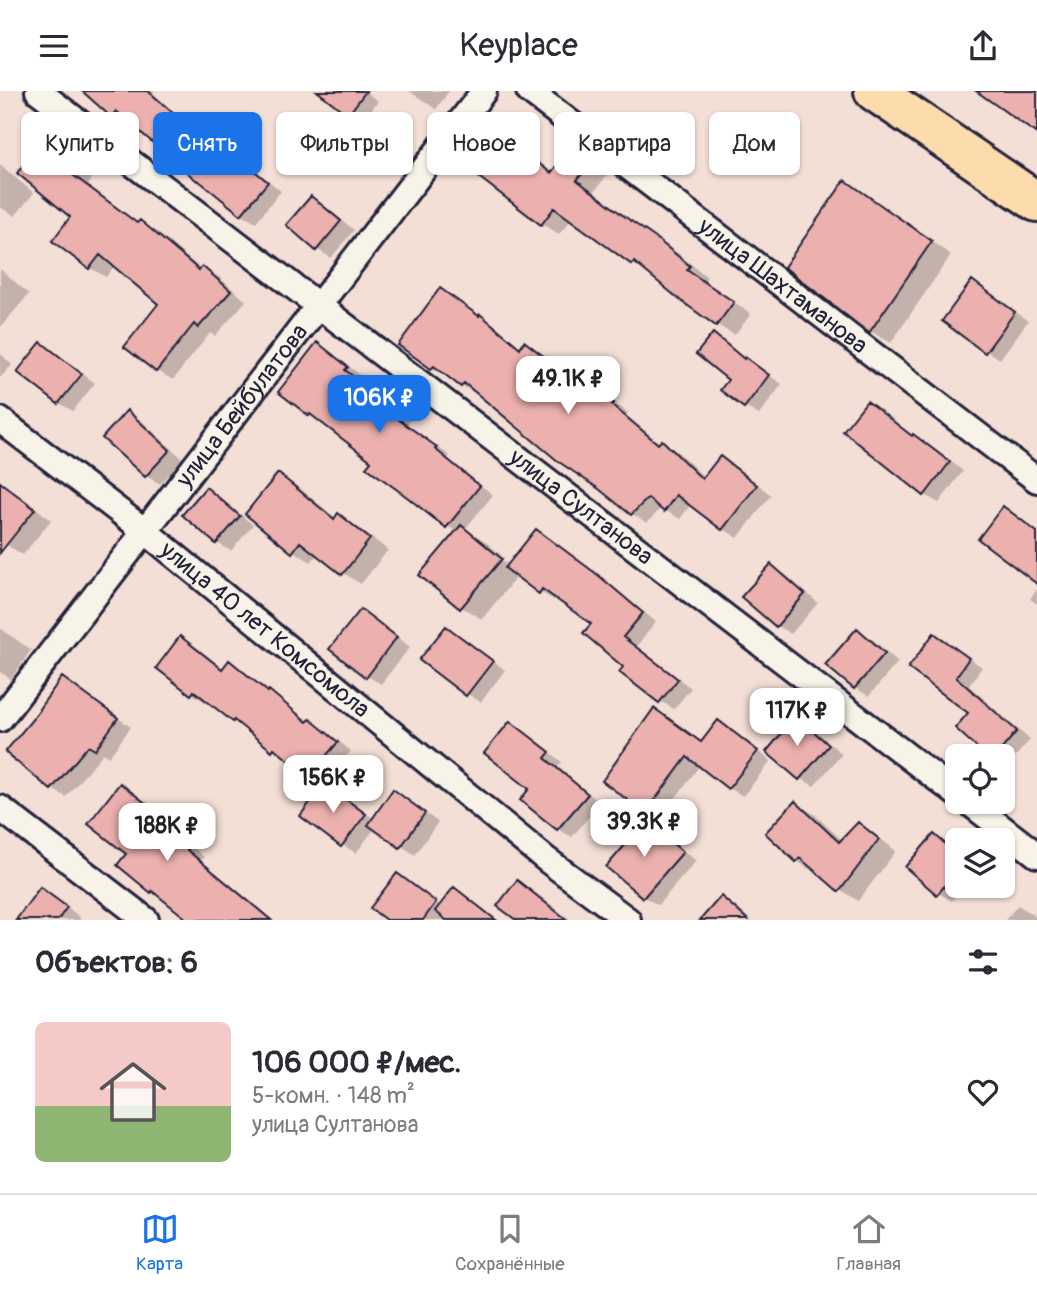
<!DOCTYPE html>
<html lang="ru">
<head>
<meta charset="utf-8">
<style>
	:root { --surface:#fff; --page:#f7f7f7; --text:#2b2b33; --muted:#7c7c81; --line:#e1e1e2; --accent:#1a73e8 }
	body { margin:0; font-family:Pangolin,sans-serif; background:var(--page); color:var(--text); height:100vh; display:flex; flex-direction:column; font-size:26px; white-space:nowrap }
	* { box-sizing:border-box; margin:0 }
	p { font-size:23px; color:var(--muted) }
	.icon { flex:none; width:38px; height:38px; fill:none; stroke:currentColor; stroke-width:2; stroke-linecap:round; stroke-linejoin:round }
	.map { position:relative; height:829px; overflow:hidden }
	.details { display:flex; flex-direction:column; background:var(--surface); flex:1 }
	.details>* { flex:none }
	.banner { position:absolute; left:21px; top:21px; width:996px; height:63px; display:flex; gap:14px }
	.buttons { position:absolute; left:945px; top:653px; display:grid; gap:14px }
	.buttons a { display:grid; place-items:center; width:70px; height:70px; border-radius:10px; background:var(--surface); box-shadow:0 2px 5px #0004; font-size:35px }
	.price { position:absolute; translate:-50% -60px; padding:0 16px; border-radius:14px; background:#fff; color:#222; font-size:23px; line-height:46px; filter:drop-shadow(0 2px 4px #0008) }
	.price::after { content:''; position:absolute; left:50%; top:42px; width:21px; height:16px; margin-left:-10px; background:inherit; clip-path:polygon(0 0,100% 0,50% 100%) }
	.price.on { background:var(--accent); color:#fff }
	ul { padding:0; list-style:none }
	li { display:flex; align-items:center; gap:21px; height:175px; padding:0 35px }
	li+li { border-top:2px solid var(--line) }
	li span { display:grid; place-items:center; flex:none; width:196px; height:140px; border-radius:10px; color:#555 }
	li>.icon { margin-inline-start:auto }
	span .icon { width:84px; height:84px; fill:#fffc; stroke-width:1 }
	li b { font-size:30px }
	h2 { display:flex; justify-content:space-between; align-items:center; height:84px; padding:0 35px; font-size:30px }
	.pill { padding:0 24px; border-radius:10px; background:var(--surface); box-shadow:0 2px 5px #0004; font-size:24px; line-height:63px }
	.pill.on { background:var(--accent); color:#fff }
	header { display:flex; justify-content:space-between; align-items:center; height:91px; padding:0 35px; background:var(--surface); font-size:32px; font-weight:600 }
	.tabs { display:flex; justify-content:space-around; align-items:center; height:98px; border-top:2px solid var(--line); background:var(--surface); font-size:19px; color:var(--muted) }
	.tabs a { display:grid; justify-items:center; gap:4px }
	.tabs .on { color:var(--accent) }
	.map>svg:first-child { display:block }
</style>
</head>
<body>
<header><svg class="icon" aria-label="menu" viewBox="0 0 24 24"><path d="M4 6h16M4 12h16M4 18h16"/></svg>Keyplace<svg class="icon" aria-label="share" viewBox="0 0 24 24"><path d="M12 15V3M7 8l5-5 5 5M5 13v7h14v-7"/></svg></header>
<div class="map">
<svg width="1037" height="829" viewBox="0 0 1037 829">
	<rect width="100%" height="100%" fill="#f4dfd7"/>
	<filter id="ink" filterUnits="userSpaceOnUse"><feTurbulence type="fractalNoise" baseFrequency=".0143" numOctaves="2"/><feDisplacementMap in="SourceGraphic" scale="14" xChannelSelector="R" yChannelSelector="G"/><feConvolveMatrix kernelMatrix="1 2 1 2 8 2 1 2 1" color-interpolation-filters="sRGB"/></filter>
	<g filter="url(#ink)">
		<path fill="#0003" d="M 84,0 L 154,0 L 153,2 L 200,44 L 203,40 L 217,48 L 281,100 L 256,131 L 242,123 L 129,29 L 126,33 L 112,25 Z
			M 319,0 L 365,0 L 378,10 L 363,30 L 349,22 Z
			M 409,0 L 449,0 L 436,18 Z
			M 487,34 L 505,44 L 553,82 L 571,58 L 589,68 L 608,83 L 594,101 L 642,138 L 675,160 L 707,186 L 704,190 L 751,223 L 735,244 L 717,234 L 681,208 L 651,183 L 633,173 L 572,128 L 559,143 L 542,133 Z
			M 43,53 L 59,62 L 92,89 L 88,94 L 139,133 L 140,131 L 156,140 L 202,179 L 203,177 L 219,186 L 246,210 L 215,245 L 210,242 L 173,289 L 157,280 L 161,213 L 115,174 L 106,186 L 90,177 L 55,150 L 73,126 Z
			M 0,74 L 34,102 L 15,125 L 0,116 Z
			M 845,91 L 866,103 L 951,164 L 891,252 L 870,240 Z
			M 311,107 L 325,115 L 354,139 L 331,167 L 318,159 L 288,134 Z
			M 0,178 L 29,203 L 0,237 Z
			M 973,192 L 987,200 L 1028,230 L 1000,268 L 986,260 Z
			M 441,199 L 495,234 L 522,257 L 525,252 L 540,261 L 571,285 L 573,283 L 588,292 L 628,322 L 626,324 L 661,353 L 662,352 L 677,360 L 705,387 L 721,367 L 736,376 L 771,404 L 738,447 L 723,438 L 691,413 L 680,428 L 661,417 L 647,432 L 632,423 L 478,301 L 477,303 L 462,295 L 448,284 L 447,285 L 432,277 Z
			M 713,244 L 727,252 L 748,270 L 782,293 L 759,324 L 745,316 L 730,289 Z
			M 41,253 L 55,261 L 95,292 L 73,320 L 59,312 Z
			M 317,253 L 331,261 L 361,285 L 358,289 L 410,329 L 407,334 L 450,365 L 448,368 L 493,404 L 465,438 L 482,448 L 506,468 L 495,462 L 493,465 L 511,475 L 536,440 L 550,448 L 612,494 L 656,531 L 636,556 L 691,597 L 674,618 L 660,610 L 625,575 L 593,532 L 556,506 L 554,509 L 540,501 L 518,484 L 482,528 L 461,516 L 457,441 L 447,435 L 373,369 L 324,331 L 310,323 Z
			M 0,262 L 12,274 L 0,287 Z
			M 868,312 L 882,320 L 913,345 L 928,353 L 963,380 L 939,412 L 925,404 Z
			M 128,322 L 142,330 L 183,368 L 160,393 L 146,385 L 105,347 Z
			M 279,385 L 297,395 L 336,427 L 338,425 L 356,435 L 388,459 L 361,493 L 343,482 L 318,463 L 311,471 L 293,460 Z
			M 0,394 L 21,405 L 51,429 L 23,464 L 0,450 Z
			M 206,398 L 220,406 L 253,434 L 231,460 L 217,452 L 184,424 Z
			M 771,475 L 785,483 L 818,512 L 791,543 L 777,535 L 744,506 Z
			M 1037,498 L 1037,513 L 1030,508 Z
			M 361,520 L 375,528 L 410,556 L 381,593 L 367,585 Z
			M 0,537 L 31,559 L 11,588 L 0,581 Z
			M 446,537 L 460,545 L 505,579 L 481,611 L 467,603 L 422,568 Z
			M 857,539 L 871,547 L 898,571 L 869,605 L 855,597 Z
			M 935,544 L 982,576 L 969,595 L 1030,649 L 1006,676 L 1003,674 L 1003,665 L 989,665 L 971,621 Z
			M 181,547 L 195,555 L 224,578 L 229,572 L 243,580 L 310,631 L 310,630 L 324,638 L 351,660 L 323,692 L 309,684 L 207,608 L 206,611 L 192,603 Z
			M 76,597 L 131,636 L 109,666 L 103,662 L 66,706 L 52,698 L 8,661 Z
			M 655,619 L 703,652 L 718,632 L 732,640 L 771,670 L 743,705 L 729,697 L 700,674 L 660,728 L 646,720 Z
			M 797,627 L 811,636 L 842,663 L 814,695 L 800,687 Z
			M 510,632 L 524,640 L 562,671 L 558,676 L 600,712 L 572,746 L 558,738 L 523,708 L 532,698 Z
			M 120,694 L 136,703 L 164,725 L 160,729 L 204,766 L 201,769 L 273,829 L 191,829 L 164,808 L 152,800 L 120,774 L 129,763 Z
			M 325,694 L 339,702 L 374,728 L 394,701 L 438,731 L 415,764 L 375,737 L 356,762 L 342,754 Z
			M 795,712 L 814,723 L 843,750 L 858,734 L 876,744 L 896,760 L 858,810 L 797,770 Z
			M 646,732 L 660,740 L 696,770 L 658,814 L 644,806 L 609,776 Z
			M 934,745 L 948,753 L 957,761 L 957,794 L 965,794 L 952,810 L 938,802 Z
			M 518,791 L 532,799 L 571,829 L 518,829 Z
			M 411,793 L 441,815 L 455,798 L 468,806 L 497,829 L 449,829 L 445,826 L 442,829 L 389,829 Z
			M 41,799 L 55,807 L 80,826 L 79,827 L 81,829 L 18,829 Z
			M 721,807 L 735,815 L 751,829 L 702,829 Z
			M 1018,814 L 1037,826 L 1037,829 L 1005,829 Z"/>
		<path fill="#ecb1af" stroke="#22223b" stroke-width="2" d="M 82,0 L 148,0 L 198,44 L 203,38 L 268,91 L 241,124 L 198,89 L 197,90 L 116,20 L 111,26 Z
			M 317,0 L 366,0 L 348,24 Z
			M 976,0 L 1037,0 L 1037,43 Z
			M 487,32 L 551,82 L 570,56 L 591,72 L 577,89 L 624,125 L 657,148 L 690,175 L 687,179 L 734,211 L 716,235 L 680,209 L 634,171 L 632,174 L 554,117 L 541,134 L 458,70 Z
			M 42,51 L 77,79 L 73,84 L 137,132 L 140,129 L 199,179 L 202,175 L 231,200 L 198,237 L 194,233 L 156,281 L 124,256 L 158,213 L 100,164 L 89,178 L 52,150 L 70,126 L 17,82 Z
			M 845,89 L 932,150 L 869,242 L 784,176 Z
			M 311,105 L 341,130 L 316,160 L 286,134 Z
			M 972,189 L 1015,221 L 985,262 L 942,230 Z
			M 440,197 L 479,225 L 480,223 L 520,257 L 524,250 L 569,285 L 572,281 L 614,312 L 612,314 L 658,353 L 662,349 L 702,388 L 720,365 L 757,394 L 722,439 L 676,404 L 664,421 L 648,407 L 631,424 L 599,398 L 559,371 L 464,292 L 461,296 L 434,275 L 431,278 L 398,254 Z
			M 713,242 L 744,268 L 745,266 L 769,284 L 744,317 L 720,299 L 728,289 L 696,263 Z
			M 41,251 L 82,283 L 58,313 L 17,281 Z
			M 317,251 L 348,276 L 345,279 L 398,320 L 394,325 L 437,356 L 435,358 L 480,395 L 446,437 L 407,406 L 366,376 L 371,370 L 310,323 L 309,325 L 278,301 Z
			M 867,310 L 912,345 L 913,343 L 950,371 L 924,405 L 843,340 Z
			M 127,319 L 170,359 L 145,386 L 102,347 Z
			M 278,382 L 334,428 L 338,422 L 370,448 L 342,484 L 300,451 L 292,462 L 245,423 Z
			M 0,391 L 35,418 L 0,462 Z
			M 206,396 L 240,425 L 216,453 L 182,424 Z
			M 1003,415 L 1037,441 L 1037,493 L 978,448 Z
			M 461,434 L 502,468 L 460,518 L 419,484 Z
			M 536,438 L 598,484 L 643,522 L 623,546 L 678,588 L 659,612 L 619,581 L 623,576 L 583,542 L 591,533 L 542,498 L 539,503 L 505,477 Z
			M 771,473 L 805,503 L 776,536 L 741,506 Z
			M 361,518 L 397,546 L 366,587 L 329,558 Z
			M 446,535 L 493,570 L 466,605 L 419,569 Z
			M 857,537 L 885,562 L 854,598 L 825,574 Z
			M 934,542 L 969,567 L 956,586 L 1017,640 L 996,665 L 986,665 L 955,637 L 968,622 L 908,577 Z
			M 180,545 L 222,578 L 229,569 L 268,601 L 269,599 L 307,631 L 310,628 L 338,651 L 308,686 L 274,657 L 272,660 L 234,629 L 233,631 L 194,600 L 191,604 L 156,577 Z
			M 62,586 L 118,627 L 95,659 L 88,655 L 51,699 L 5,661 L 40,619 L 39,618 Z
			M 654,617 L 701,651 L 718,629 L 758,660 L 728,698 L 687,666 L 645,722 L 602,690 Z
			M 796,625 L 829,654 L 799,689 L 766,661 Z
			M 510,630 L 550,661 L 545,667 L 588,703 L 557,739 L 520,709 L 529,698 L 484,662 Z
			M 120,692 L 149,715 L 146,719 L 190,756 L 187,759 L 271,829 L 188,829 L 152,800 L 151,802 L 117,774 L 126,763 L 88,733 Z
			M 324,692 L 366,723 L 341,756 L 300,725 Z
			M 393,698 L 425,722 L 400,757 L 368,734 Z
			M 795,710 L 839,751 L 858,731 L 879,748 L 839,801 L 800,767 L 796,771 L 765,742 Z
			M 646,730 L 683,761 L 643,807 L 606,776 Z
			M 934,743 L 957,763 L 957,780 L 937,804 L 905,776 Z
			M 397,782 L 436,811 L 423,829 L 386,829 L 370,817 Z
			M 517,789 L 567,829 L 516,829 L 497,815 Z
			M 40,796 L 67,816 L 58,829 L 16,829 Z
			M 454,796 L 496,829 L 446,829 L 435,820 Z
			M 721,805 L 748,829 L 700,829 Z"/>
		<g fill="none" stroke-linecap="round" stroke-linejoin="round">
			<g stroke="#22223b" stroke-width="30">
				<g id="street">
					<path id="s1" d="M 38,0 L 957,703"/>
					<path id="s2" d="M 529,0 L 1037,389"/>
					<path id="s3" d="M 0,329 L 145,440 L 547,769 L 628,829"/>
					<path id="s4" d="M 0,628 L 484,0"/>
					<path d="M 967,710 L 1037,764"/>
					<path d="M 0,717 L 146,829"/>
				</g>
			</g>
			<g stroke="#22223b" stroke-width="44">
				<path id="highway" d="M 874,0 L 1037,111"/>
			</g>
			<use href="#street" stroke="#f7f3e8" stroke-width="24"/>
			<use href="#highway" stroke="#fcdcac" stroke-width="38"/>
		</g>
	</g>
	<g text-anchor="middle" stroke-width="6" stroke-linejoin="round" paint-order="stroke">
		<g font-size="24" fill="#22223b" stroke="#f7f3e8">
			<text dy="8" stroke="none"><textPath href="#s2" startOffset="320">улица Шахтаманова</textPath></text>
			<text dy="8" stroke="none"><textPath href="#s4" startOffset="396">улица Бейбулатова</textPath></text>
			<text dy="8" stroke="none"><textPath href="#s1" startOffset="684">улица Султанова</textPath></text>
			<text dy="8" stroke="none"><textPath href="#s3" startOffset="338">улица 40 лет Комсомола</textPath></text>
		</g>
	</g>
</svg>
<div class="buttons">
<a><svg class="icon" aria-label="locate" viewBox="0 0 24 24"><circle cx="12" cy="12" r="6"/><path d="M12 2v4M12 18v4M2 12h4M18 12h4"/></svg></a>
<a><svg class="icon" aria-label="layers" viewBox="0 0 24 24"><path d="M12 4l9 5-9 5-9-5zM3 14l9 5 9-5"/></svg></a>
</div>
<b class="price" style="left:568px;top:325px">49.1K ₽</b>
<b class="price on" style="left:379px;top:344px">106K ₽</b>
<b class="price" style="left:797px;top:657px">117K ₽</b>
<b class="price" style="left:333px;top:724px">156K ₽</b>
<b class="price" style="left:644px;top:768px">39.3K ₽</b>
<b class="price" style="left:167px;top:772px">188K ₽</b>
<div class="banner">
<a class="pill">Купить</a>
<a class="pill on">Снять</a>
<a class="pill">Фильтры</a>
<a class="pill">Новое</a>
<a class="pill">Квартира</a>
<a class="pill">Дом</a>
</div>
</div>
<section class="details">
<h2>Объектов: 6<svg class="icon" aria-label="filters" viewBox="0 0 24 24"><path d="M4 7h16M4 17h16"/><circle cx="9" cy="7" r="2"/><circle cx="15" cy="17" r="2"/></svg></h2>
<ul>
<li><span style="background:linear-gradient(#f6c9c9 60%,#8fb573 0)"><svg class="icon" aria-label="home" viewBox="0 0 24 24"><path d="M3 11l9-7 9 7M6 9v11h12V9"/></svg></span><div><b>106 000 ₽/мес.</b><p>5-комн. · 148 m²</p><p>улица Султанова</p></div><svg class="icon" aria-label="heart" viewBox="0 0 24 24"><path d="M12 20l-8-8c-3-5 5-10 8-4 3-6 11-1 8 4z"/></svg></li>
</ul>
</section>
<nav class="tabs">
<a class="on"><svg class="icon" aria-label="map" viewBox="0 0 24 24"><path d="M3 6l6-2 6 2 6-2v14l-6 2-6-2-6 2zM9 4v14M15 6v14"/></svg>Карта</a>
<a><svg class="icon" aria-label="saved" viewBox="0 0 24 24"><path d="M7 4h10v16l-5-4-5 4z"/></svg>Сохранённые</a>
<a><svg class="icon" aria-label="home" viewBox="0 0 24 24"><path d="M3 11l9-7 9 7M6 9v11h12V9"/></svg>Главная</a>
</nav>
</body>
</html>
